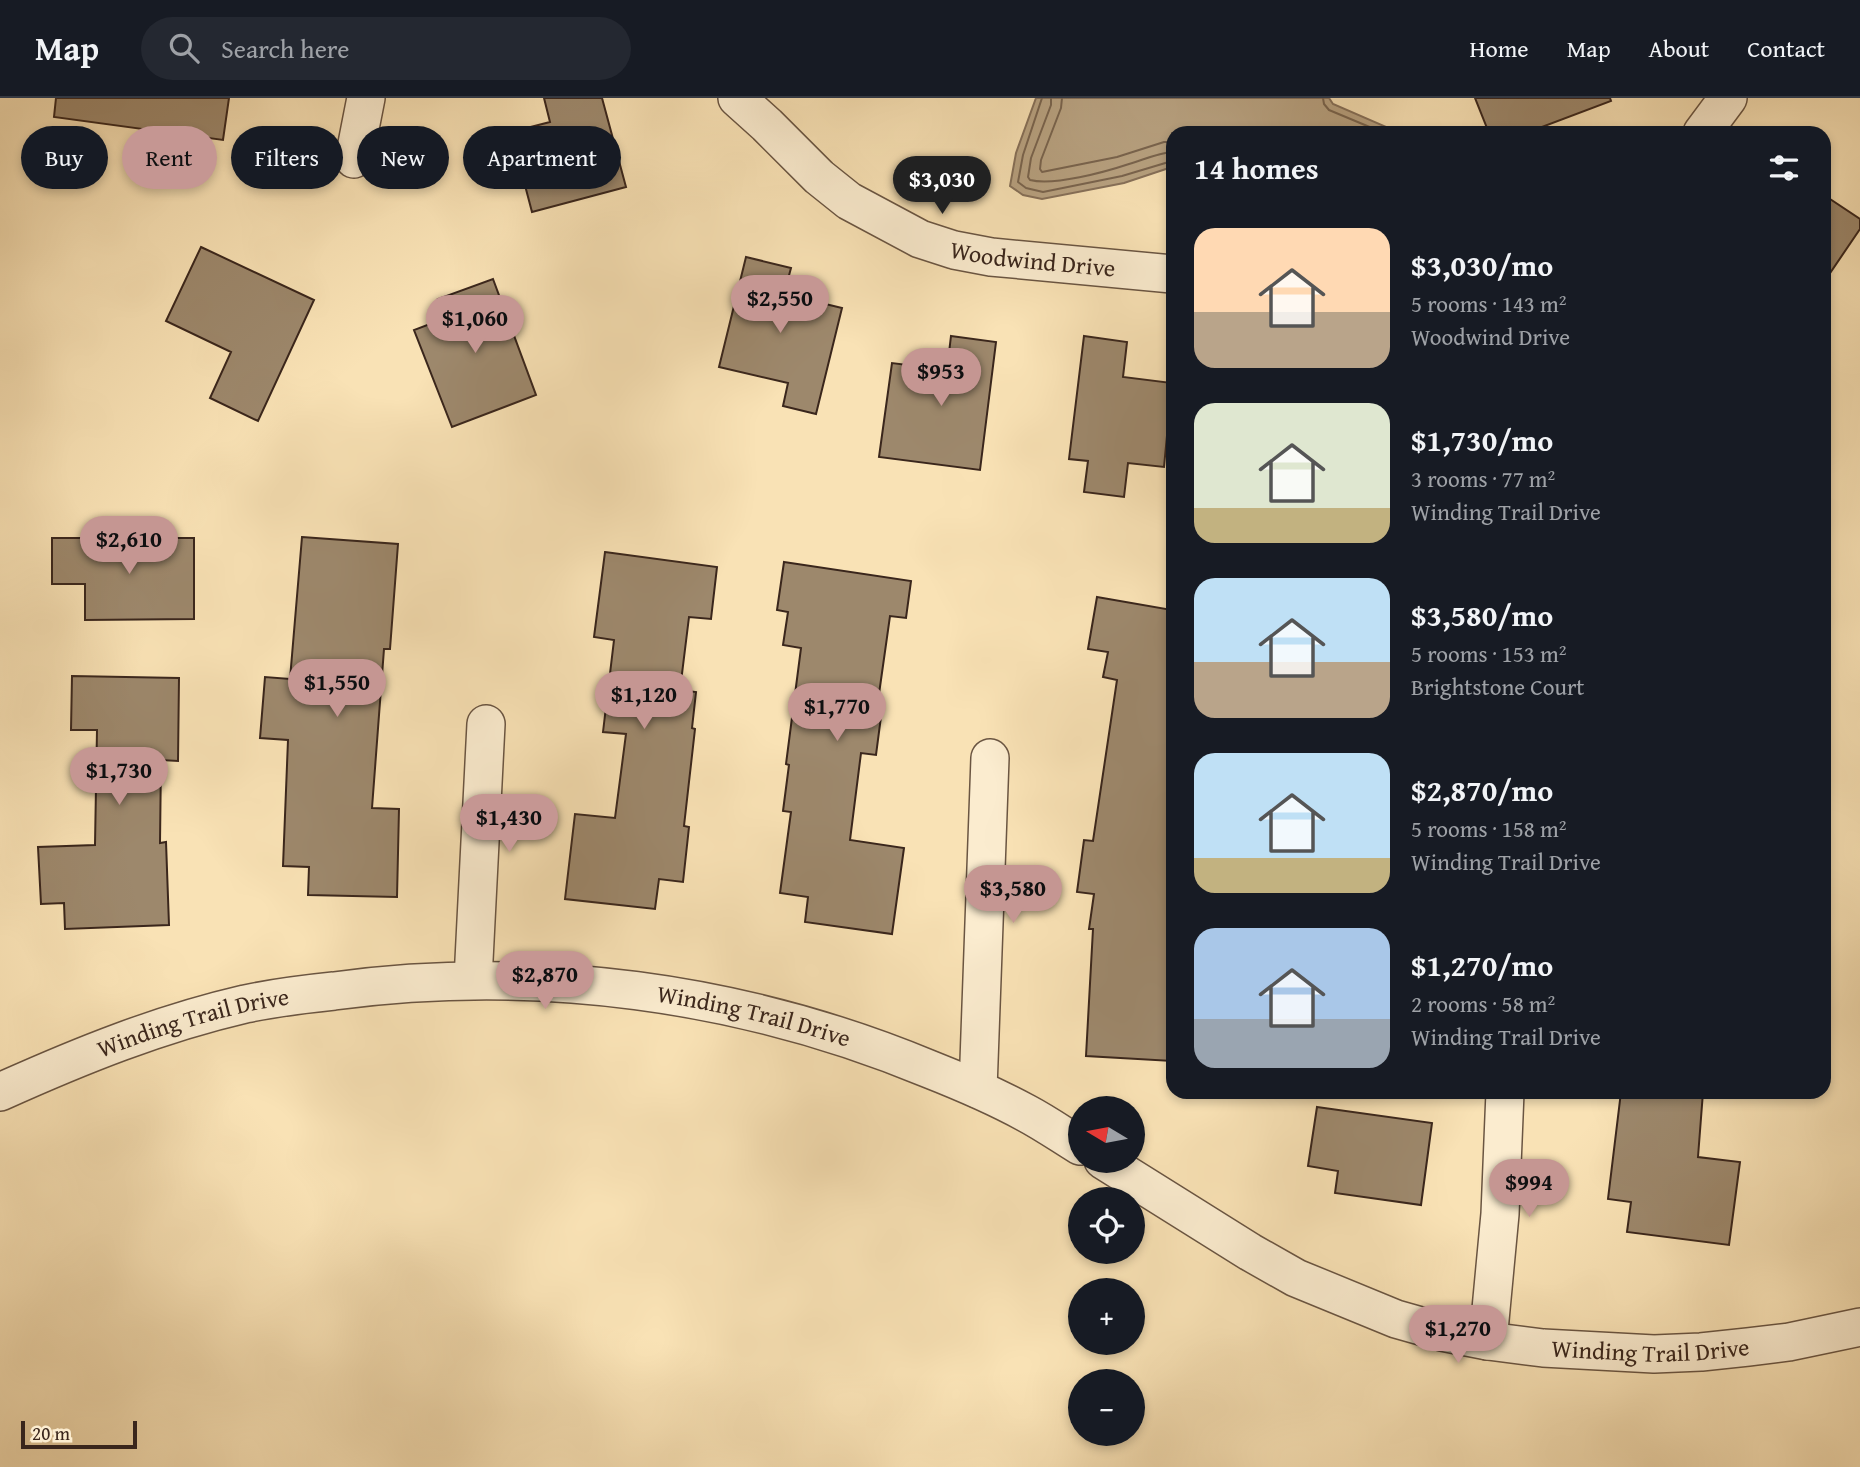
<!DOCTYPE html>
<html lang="en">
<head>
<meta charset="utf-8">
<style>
	:root { --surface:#171b24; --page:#242831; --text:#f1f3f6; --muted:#9ea1a6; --line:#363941; --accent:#c59692 }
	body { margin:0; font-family:"Gentium Book Plus",serif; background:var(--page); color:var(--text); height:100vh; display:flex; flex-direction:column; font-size:26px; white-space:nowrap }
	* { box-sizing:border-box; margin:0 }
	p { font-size:23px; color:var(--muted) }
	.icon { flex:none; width:38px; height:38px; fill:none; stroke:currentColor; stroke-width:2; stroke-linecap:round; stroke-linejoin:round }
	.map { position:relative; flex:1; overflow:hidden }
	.panel { position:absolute; left:1166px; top:28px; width:665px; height:973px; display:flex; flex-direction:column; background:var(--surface); border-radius:21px; box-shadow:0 4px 10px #0003 }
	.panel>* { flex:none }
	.top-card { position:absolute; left:21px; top:28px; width:665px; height:63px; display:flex; gap:14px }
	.needle { width:46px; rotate:280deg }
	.controls { position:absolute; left:1068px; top:998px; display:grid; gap:14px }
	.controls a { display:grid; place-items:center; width:77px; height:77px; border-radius:50%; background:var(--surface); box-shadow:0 4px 10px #0003; font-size:35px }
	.scale { position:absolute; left:21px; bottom:18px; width:116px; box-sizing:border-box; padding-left:7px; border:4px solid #3a261c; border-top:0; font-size:19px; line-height:24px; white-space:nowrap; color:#3a261c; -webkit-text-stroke:5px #fbeccf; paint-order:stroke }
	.price { position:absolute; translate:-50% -60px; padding:0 16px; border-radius:24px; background:var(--accent); color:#111; font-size:23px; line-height:46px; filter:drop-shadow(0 2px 4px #0008) }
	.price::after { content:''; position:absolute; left:50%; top:42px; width:21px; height:16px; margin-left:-10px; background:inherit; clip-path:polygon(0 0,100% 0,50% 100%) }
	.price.selected { background:#222; color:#fff }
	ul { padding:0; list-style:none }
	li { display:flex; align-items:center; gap:21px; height:175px; padding:0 28px }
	li span { display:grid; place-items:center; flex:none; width:196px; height:140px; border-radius:21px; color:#555 }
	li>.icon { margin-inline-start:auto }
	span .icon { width:84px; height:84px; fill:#fffc; stroke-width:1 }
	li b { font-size:30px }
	h2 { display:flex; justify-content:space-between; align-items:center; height:84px; padding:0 28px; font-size:30px }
	.tag { padding:0 24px; border-radius:32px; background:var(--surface); box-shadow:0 4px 10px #0003; font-size:24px; line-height:63px }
	.tag.selected { background:var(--accent); color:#111 }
	header { display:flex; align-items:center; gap:42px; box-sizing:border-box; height:98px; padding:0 35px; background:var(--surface); border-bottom:2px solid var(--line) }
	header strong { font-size:33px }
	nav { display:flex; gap:38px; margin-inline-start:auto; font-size:24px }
	.search { width:490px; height:63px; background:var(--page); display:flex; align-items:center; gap:18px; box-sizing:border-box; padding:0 24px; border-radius:38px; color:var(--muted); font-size:26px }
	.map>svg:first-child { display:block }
</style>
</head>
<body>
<header>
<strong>Map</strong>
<div class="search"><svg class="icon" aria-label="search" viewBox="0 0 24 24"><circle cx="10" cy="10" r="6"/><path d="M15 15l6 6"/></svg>Search here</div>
<nav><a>Home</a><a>Map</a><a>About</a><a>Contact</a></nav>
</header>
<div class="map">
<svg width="1860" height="1369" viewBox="0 0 1860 1369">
	<rect width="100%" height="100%" fill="#f9e2b5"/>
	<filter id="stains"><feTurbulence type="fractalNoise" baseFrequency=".00286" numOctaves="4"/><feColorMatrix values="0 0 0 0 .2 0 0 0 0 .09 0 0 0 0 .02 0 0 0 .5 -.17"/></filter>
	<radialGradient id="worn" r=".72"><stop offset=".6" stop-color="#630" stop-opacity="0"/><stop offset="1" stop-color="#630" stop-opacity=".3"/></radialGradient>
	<path fill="#b8a281" stroke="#867059" stroke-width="2" d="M 1036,0 L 1329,0 L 1333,6 L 1391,31 L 1396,35 L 1172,35 L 1172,69 L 1124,85 L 1042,101 L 1023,97 L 1010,88 L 1016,55 Z"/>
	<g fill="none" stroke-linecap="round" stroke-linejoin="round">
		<path stroke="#79644e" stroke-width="2" d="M 1042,0 L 1023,57 L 1018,84 L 1026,90 L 1043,94 L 1122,78 L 1172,63
			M 1051,0 L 1051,7 L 1031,60 L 1028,79 L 1030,82 C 1054,88 1105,74 1129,66 C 1143,62 1158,55 1172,54
			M 1062,0 L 1061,10 L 1041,62 L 1040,71 L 1042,74 L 1117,59 L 1164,44 L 1172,44
			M 1323,0 L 1324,6 L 1329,12 L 1384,35"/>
	</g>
	<path fill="#9d886c" stroke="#3a261c" stroke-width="2" d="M 56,0 L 229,0 L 223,42 L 54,19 Z
		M 544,0 L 602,0 L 626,89 L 532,114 L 511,34 L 550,24 Z
		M 1475,0 L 1610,0 L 1611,3 L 1526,35 L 1489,35 Z
		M 1824,97 L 1860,121 L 1860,131 L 1824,184 Z
		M 201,149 L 314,202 L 258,323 L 210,300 L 231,254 L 166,223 Z
		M 746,159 L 791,170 L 784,196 L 842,210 L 816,316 L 783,308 L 788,285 L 719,269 Z
		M 493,181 L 536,297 L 452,329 L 414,232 L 446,220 L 438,201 Z
		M 951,238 L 996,244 L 980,372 L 879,359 L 892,265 L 947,272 Z
		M 1084,238 L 1127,244 L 1123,279 L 1172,285 L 1164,369 L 1128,365 L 1124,399 L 1084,394 L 1088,363 L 1069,361 Z
		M 302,439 L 398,446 L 390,551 L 384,551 L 372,710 L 399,711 L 397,799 L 308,797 L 309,769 L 283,768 L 288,642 L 260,640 L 265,579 L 290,581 Z
		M 52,440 L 194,440 L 194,521 L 85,522 L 85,486 L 52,486 Z
		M 605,454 L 717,469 L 711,521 L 689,519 L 680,592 L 696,594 L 692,630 L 695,631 L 684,728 L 689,729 L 683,784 L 659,781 L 655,811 L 565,801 L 575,716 L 615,720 L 626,636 L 603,634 L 614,542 L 594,539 Z
		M 784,464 L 911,483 L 906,520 L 890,518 L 877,610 L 882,611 L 876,657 L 861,655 L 850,742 L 904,750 L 892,836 L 805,824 L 808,799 L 780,795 L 791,714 L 783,713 L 789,667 L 786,666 L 801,550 L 783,547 L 788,514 L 777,512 Z
		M 1097,499 L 1172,512 L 1172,963 L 1086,958 L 1093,831 L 1089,831 L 1094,796 L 1077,794 L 1084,742 L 1093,743 L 1117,582 L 1103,579 L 1108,554 L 1088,551 Z
		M 72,578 L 179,580 L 178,663 L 161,662 L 160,745 L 166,744 L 169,827 L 65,831 L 64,805 L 41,806 L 38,749 L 95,747 L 97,632 L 71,632 Z
		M 1621,994 L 1703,994 L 1698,1059 L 1740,1064 L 1729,1147 L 1627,1134 L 1631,1104 L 1608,1101 Z
		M 1317,1009 L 1432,1025 L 1421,1107 L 1335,1095 L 1338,1073 L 1308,1068 Z"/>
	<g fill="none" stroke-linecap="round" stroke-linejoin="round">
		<g stroke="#6a5542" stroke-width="40">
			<g id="street">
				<path id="s1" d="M 737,0 L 767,27 L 819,79 L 849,103 L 920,141 L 954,152 L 991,159 L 1172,176"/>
				<path d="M 1702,35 L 1728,0"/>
				<path d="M 354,61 L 366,0"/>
				<path d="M 473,882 L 486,626"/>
				<path d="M 978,991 L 990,660"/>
				<path id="s2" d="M 0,994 C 80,958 159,926 245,906 C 274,900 305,896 334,893 C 535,866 741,893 929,971 C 962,984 995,998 1026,1015 C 1045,1025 1062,1037 1080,1048"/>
				<path id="s3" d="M 1103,1062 L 1250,1154 L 1296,1180 L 1396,1221 L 1442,1234 L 1488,1243 L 1543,1250 L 1654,1256 L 1701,1254 L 1748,1249 L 1789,1244 L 1860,1229"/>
				<path d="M 1488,1243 L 1500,1116 L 1505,994"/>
			</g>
		</g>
		<use href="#street" stroke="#fbeccf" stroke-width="37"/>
	</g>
	<g text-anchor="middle" stroke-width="7" stroke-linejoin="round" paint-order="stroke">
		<g font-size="24" fill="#3a261c" stroke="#fbeccf">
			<text dy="8" stroke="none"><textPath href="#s1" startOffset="348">Woodwind Drive</textPath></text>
			<text dy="8" stroke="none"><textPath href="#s2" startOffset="774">Winding Trail Drive</textPath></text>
			<text dy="8" stroke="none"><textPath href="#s2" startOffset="206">Winding Trail Drive</textPath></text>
			<text dy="8" stroke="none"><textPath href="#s3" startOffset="592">Winding Trail Drive</textPath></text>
		</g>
	</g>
	<rect width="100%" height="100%" filter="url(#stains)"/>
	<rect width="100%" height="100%" fill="url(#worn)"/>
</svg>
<div class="controls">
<a><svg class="needle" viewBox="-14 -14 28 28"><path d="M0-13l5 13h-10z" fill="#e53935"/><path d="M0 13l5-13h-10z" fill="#9ea1a6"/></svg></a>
<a><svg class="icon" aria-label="locate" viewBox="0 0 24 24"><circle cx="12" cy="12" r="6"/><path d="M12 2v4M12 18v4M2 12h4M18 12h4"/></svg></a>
<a>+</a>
<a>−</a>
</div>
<div class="scale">20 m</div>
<b class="price selected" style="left:942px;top:118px">$3,030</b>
<b class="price" style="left:780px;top:237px">$2,550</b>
<b class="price" style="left:475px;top:257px">$1,060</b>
<b class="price" style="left:941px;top:310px">$953</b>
<b class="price" style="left:129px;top:478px">$2,610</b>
<b class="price" style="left:337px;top:621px">$1,550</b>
<b class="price" style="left:644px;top:633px">$1,120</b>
<b class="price" style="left:837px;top:645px">$1,770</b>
<b class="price" style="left:119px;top:709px">$1,730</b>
<b class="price" style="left:509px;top:756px">$1,430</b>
<b class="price" style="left:1013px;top:827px">$3,580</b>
<b class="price" style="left:545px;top:913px">$2,870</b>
<b class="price" style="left:1529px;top:1121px">$994</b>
<b class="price" style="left:1458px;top:1267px">$1,270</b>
<div class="top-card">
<a class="tag">Buy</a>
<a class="tag selected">Rent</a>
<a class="tag">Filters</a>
<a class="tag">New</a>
<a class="tag">Apartment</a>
</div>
<section class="panel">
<h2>14 homes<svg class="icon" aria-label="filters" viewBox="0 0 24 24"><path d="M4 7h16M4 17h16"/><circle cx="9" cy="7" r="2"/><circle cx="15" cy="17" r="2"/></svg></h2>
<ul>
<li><span style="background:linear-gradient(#ffd9b3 60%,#b9a48a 0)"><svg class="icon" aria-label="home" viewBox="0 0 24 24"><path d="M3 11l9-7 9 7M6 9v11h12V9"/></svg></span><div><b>$3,030/mo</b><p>5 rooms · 143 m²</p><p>Woodwind Drive</p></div></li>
<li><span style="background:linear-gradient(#dfe7d0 75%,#c2b280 0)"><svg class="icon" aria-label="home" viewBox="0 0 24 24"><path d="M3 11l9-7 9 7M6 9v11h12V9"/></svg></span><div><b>$1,730/mo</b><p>3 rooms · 77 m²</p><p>Winding Trail Drive</p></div></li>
<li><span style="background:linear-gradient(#bfe0f5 60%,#b9a48a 0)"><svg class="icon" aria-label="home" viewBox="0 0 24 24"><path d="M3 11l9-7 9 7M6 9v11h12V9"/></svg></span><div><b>$3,580/mo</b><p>5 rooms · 153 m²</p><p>Brightstone Court</p></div></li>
<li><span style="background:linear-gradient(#bfe0f5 75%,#c2b280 0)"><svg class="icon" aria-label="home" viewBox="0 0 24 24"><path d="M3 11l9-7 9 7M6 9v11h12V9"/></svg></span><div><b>$2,870/mo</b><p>5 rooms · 158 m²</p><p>Winding Trail Drive</p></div></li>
<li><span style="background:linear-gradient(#a9c7e8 65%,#9aa5b1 0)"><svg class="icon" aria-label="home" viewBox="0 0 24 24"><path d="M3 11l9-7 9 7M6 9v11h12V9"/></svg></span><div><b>$1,270/mo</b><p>2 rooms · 58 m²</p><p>Winding Trail Drive</p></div></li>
</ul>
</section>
</div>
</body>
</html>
